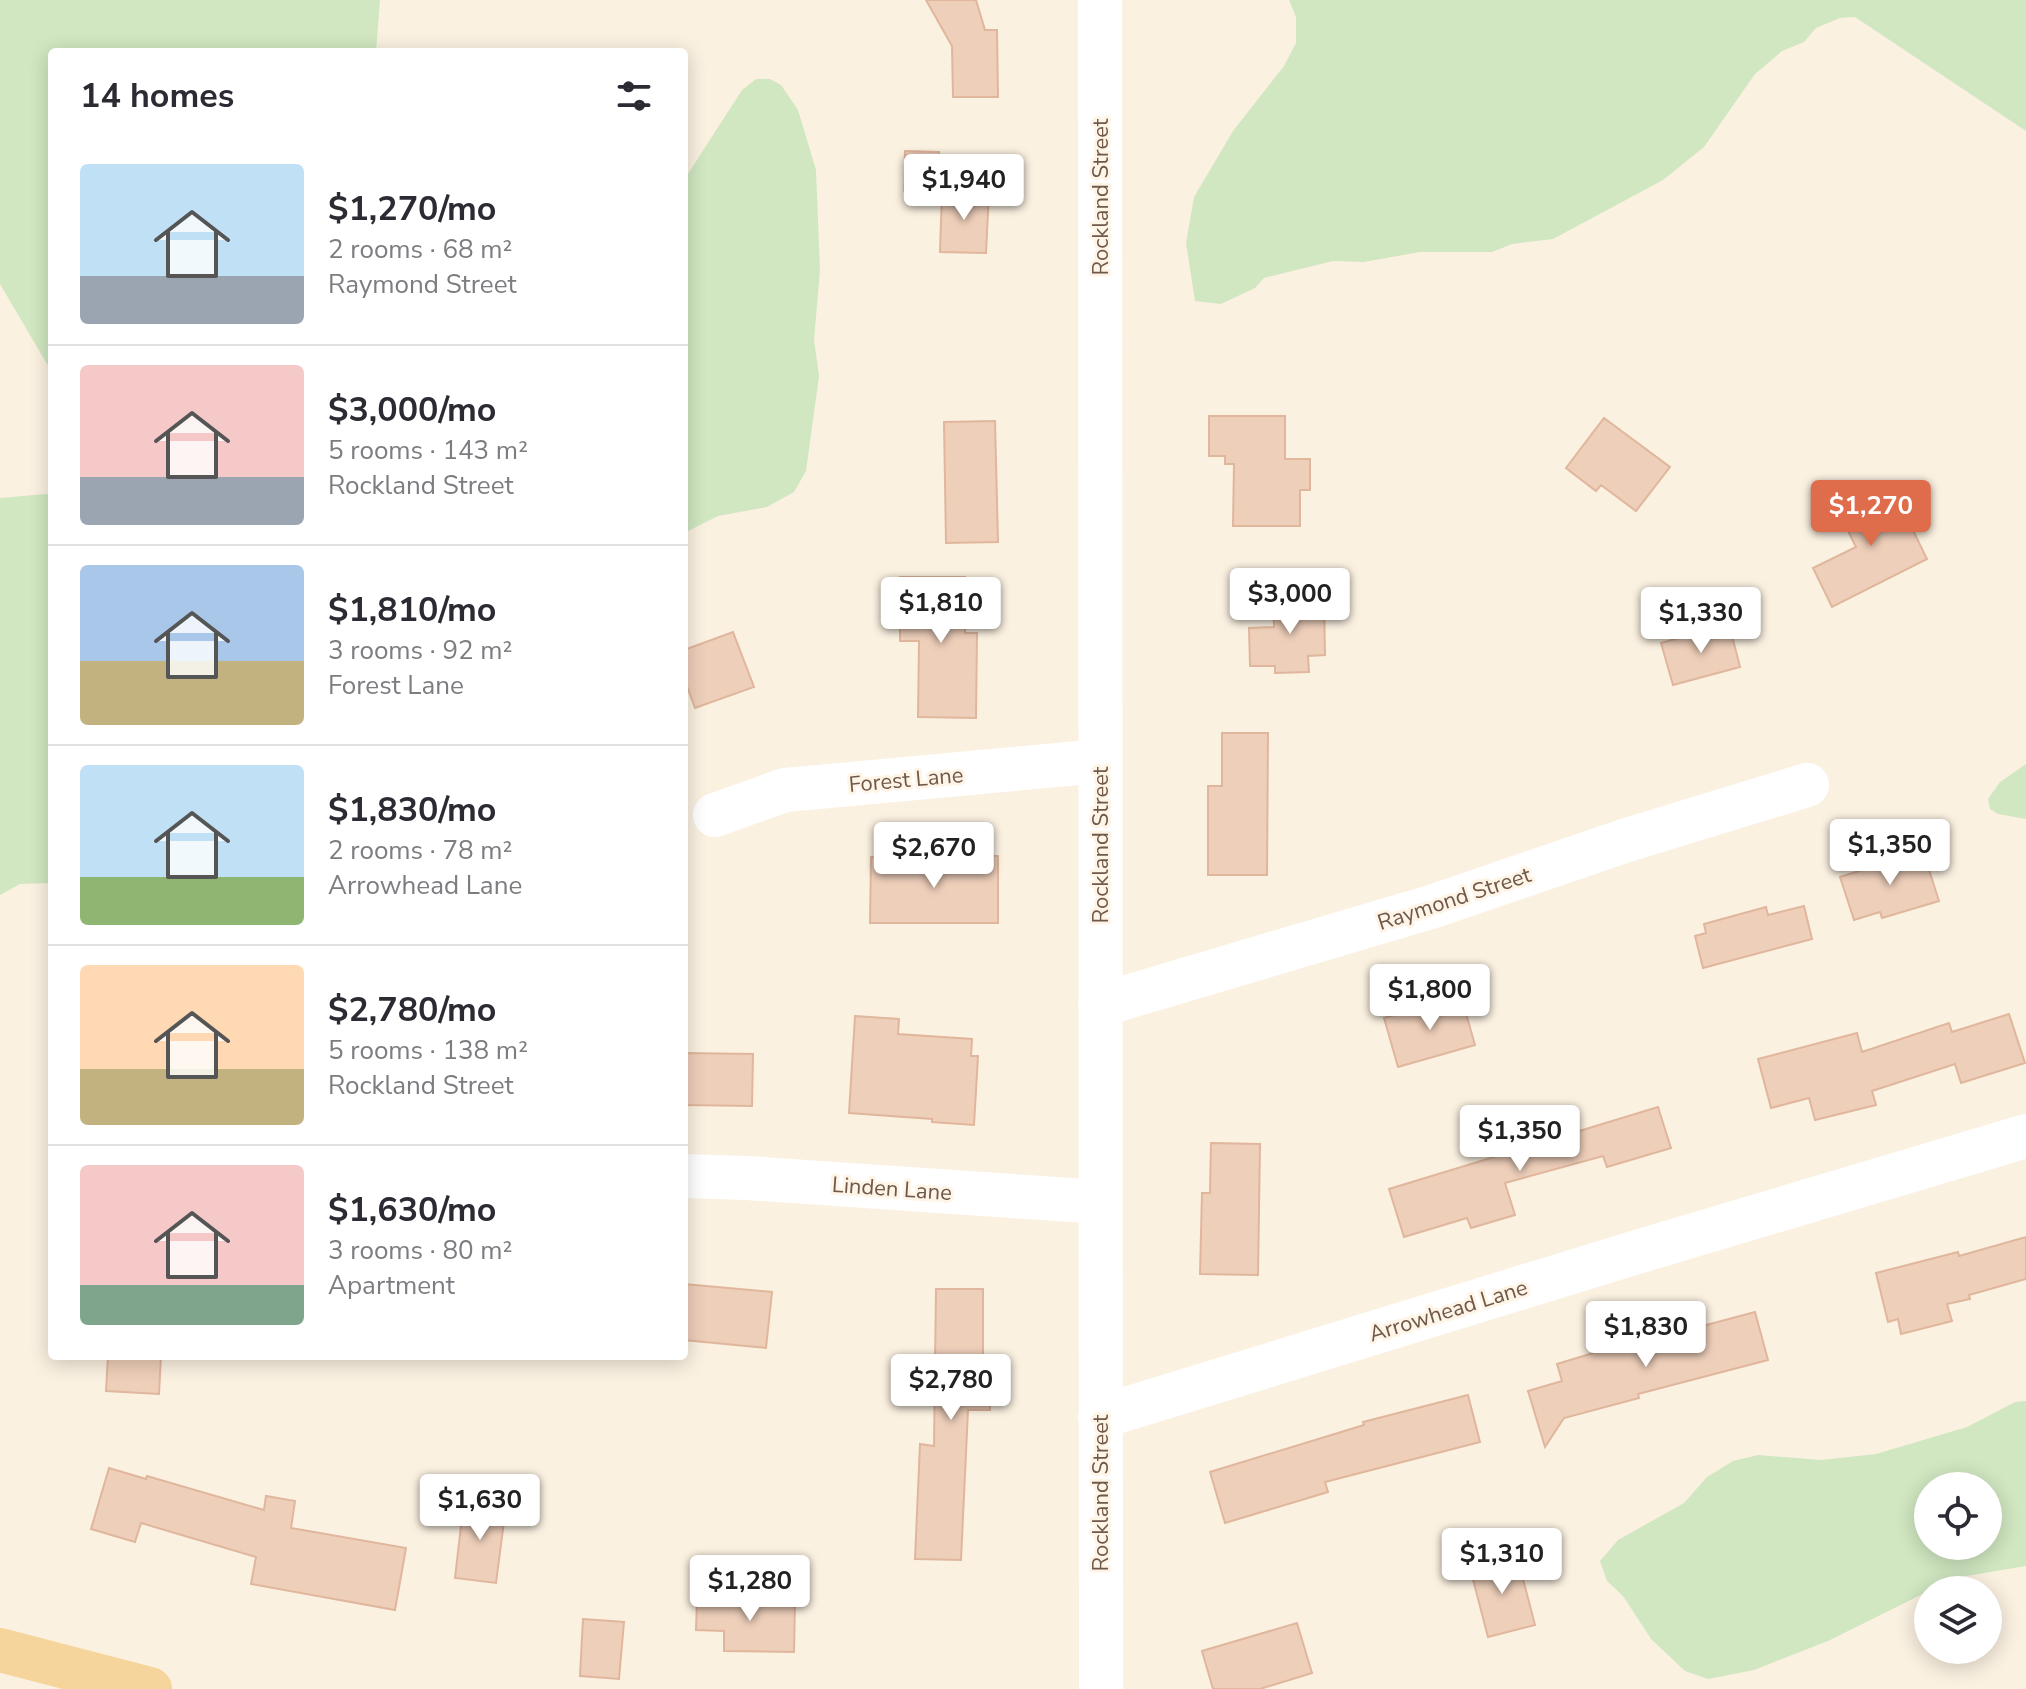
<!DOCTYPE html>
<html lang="en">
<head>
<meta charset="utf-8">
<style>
	:root { --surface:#fff; --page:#f2f2f3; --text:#2b2b33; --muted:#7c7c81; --line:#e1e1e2; --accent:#df6d4c }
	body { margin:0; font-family:"Nunito Sans",sans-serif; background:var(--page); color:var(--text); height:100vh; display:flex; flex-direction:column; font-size:30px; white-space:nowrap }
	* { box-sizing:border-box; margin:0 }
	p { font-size:26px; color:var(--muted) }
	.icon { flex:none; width:44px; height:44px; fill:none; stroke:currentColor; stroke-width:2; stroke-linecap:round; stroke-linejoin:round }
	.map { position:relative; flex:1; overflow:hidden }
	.drawer { position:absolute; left:48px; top:48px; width:640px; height:1312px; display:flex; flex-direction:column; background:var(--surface); border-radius:8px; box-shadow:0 4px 20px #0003 }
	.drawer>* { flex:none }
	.buttons { position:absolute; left:1914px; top:1472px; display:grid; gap:16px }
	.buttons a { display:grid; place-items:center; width:88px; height:88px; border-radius:50%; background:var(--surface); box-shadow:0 4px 20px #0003; font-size:40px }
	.price { position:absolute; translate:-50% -68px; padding:0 18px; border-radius:8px; background:#fff; color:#222; font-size:26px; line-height:52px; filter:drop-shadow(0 2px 4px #0008) }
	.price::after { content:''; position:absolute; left:50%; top:48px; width:24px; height:18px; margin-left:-12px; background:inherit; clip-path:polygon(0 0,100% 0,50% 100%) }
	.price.selected { background:var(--accent); color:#fff }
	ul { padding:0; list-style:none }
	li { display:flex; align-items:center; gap:24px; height:200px; padding:0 32px }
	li+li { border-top:2px solid var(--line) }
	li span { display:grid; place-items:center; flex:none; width:224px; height:160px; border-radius:8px; color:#555 }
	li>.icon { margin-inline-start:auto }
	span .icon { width:96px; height:96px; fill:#fffc; stroke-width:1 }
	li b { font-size:34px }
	h2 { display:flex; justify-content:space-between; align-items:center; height:96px; padding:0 32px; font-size:34px }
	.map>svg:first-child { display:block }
</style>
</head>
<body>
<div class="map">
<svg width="2026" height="1689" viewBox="0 0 2026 1689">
	<rect width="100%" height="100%" fill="#fbf1e1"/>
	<path fill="#d0e7c1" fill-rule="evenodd" d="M 0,0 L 380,0 L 376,52 L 52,52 L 52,367 L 47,364 L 0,284 Z
		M 1289,0 L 2026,0 L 2026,131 L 1855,17 L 1840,18 L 1816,28 L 1804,42 L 1782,51 L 1755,74 L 1704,147 L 1663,180 L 1553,239 L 1512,244 L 1492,252 L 1420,252 L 1364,262 L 1333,261 L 1264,278 L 1255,288 L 1221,304 L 1195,301 L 1186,243 L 1194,197 L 1233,131 L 1284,66 L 1296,43 L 1296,17 Z
		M 756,79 L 770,79 L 781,85 L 798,110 L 816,170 L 820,270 L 814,340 L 819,376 L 806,471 L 794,492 L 767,507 L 718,516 L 684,533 L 684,180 L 742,90 Z
		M 46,494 L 52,495 L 52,885 L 49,883 L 20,884 L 0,895 L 0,498 Z
		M 2026,764 L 2026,819 L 1998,814 L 1990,809 L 1988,799 L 2000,782 Z
		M 2026,1401 L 2026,1566 L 1955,1578 L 1828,1641 L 1754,1670 L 1708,1679 L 1685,1671 L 1651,1639 L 1623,1596 L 1607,1581 L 1600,1561 L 1618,1540 L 1684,1503 L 1707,1477 L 1733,1461 L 1758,1455 L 1821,1460 L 1876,1454 L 1967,1427 L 2015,1402 ZM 1928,1486 L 1988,1486 L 1988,1546 L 1928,1546 Z"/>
	<path fill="#eecfba" stroke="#e0b69c" stroke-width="2" d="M 926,0 L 976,0 L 985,30 L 997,30 L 998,97 L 953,97 L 952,46 Z
		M 905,151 L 939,152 L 937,192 L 904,191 Z
		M 942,191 L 989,192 L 986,253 L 940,252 Z
		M 1209,416 L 1285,416 L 1285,459 L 1310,459 L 1310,490 L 1300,490 L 1300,526 L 1233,526 L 1234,464 L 1225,464 L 1225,456 L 1209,456 Z
		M 1604,418 L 1670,467 L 1636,511 L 1601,485 L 1596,491 L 1566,468 Z
		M 995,421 L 998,542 L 946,543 L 944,422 Z
		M 1891,485 L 1927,559 L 1832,607 L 1813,568 L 1856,547 L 1838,511 Z
		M 900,577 L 965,577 L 965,633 L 977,633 L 976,718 L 918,717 L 919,641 L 900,641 Z
		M 1324,599 L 1325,655 L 1308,656 L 1309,672 L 1275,673 L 1275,666 L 1250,666 L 1249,628 L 1274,627 L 1273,600 Z
		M 1729,624 L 1740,667 L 1673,685 L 1661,643 Z
		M 733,632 L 754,687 L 695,708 L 684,678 L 684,650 Z
		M 1222,733 L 1268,733 L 1267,875 L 1208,875 L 1208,786 L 1222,786 Z
		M 1923,851 L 1939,901 L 1882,918 L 1880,912 L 1854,920 L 1840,877 Z
		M 962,856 L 998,856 L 998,923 L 870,923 L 871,857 L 962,858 Z
		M 1804,906 L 1812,939 L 1703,968 L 1695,936 L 1706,933 L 1704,924 L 1766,907 L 1768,915 Z
		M 1461,996 L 1475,1045 L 1398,1067 L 1384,1018 Z
		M 2009,1014 L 2025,1063 L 1961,1083 L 1955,1064 L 1872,1091 L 1876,1105 L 1815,1120 L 1809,1098 L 1771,1108 L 1758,1059 L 1857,1033 L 1862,1052 L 1949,1023 L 1952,1032 Z
		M 855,1016 L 899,1019 L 898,1034 L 972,1039 L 971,1056 L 978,1056 L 974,1125 L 932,1122 L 932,1119 L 849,1113 Z
		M 684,1053 L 753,1054 L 752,1106 L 684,1105 Z
		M 1658,1107 L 1671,1148 L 1607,1167 L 1603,1156 L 1505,1183 L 1515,1215 L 1471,1228 L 1467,1218 L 1404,1237 L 1389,1189 Z
		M 1211,1143 L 1260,1144 L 1258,1275 L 1200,1274 L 1202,1193 L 1210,1193 Z
		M 2026,1237 L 2026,1279 L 1969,1295 L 1970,1299 L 1947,1304 L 1952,1321 L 1901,1334 L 1898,1319 L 1888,1322 L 1876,1273 L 1958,1252 L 1959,1256 Z
		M 684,1284 L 772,1292 L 766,1348 L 684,1340 Z
		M 936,1289 L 983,1289 L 983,1366 L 990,1366 L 990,1410 L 968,1410 L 961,1560 L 915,1559 L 920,1444 L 934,1446 Z
		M 1755,1312 L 1768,1360 L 1638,1394 L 1639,1398 L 1564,1418 L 1545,1447 L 1528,1391 L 1562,1381 L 1557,1364 L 1623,1344 L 1624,1347 Z
		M 108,1356 L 161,1356 L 159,1394 L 106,1391 Z
		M 1468,1395 L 1480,1442 L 1325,1482 L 1328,1492 L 1225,1523 L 1210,1472 L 1364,1425 L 1363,1422 Z
		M 109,1468 L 146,1479 L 147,1476 L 264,1510 L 266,1496 L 295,1501 L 291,1528 L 406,1548 L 395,1610 L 251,1584 L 256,1557 L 141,1523 L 135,1542 L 91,1529 Z
		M 464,1500 L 506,1506 L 496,1583 L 455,1578 Z
		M 1517,1556 L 1535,1625 L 1488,1637 L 1470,1568 Z
		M 697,1599 L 795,1600 L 794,1652 L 724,1651 L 724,1631 L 696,1630 Z
		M 583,1619 L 624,1622 L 619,1679 L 580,1676 Z
		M 1297,1623 L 1312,1673 L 1260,1689 L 1213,1689 L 1202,1651 Z"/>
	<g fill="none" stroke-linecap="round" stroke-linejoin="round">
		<path stroke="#fff" stroke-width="44" d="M 1100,0 L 1101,1689
			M 715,815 L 785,790 L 1100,761
			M 1100,1005 L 1434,906 L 1624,841 L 1807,785
			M 684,1176 L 747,1178 L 1100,1202
			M 1100,1417 L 1637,1252 L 2026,1136"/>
		<path stroke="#f6d59c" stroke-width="44" d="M 0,1650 L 150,1689"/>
	</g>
	<g text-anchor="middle" stroke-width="6" stroke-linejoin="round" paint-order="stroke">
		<g font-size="22" fill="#70584a" stroke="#fef5e7">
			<text transform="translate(1100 197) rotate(-90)" y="8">Rockland Street</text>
			<text transform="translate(906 779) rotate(-5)" y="8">Forest Lane</text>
			<text transform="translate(1100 845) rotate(-90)" y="8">Rockland Street</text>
			<text transform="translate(1454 898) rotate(-18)" y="8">Raymond Street</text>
			<text transform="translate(892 1188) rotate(4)" y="8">Linden Lane</text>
			<text transform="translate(1448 1310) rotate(-17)" y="8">Arrowhead Lane</text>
			<text transform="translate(1100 1493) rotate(-90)" y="8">Rockland Street</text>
		</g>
	</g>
</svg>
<div class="buttons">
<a><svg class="icon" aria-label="locate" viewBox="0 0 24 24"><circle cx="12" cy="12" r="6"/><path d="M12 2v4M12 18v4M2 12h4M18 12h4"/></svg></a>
<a><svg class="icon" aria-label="layers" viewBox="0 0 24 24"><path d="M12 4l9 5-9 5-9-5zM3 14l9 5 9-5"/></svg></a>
</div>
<b class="price" style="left:964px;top:222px">$1,940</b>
<b class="price selected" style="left:1871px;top:548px">$1,270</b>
<b class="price" style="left:1290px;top:636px">$3,000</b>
<b class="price" style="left:941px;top:645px">$1,810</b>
<b class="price" style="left:1701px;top:655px">$1,330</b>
<b class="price" style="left:1890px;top:887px">$1,350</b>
<b class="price" style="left:934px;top:890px">$2,670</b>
<b class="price" style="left:1430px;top:1032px">$1,800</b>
<b class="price" style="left:1520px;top:1173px">$1,350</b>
<b class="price" style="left:1646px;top:1369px">$1,830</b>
<b class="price" style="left:951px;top:1422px">$2,780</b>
<b class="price" style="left:480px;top:1542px">$1,630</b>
<b class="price" style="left:1502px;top:1596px">$1,310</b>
<b class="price" style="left:750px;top:1623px">$1,280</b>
<section class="drawer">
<h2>14 homes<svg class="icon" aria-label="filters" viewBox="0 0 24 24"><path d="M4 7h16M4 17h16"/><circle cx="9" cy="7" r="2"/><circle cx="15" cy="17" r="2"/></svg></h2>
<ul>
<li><span style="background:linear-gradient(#bfe0f5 70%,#9aa5b1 0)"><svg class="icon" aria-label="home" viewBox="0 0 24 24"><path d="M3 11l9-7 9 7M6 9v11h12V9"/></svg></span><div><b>$1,270/mo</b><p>2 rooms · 68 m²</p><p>Raymond Street</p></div></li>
<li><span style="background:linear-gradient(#f6c9c9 70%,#9aa5b1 0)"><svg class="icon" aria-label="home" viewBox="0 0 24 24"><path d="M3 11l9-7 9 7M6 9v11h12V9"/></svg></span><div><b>$3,000/mo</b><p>5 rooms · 143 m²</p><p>Rockland Street</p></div></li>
<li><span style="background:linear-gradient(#a9c7e8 60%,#c2b280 0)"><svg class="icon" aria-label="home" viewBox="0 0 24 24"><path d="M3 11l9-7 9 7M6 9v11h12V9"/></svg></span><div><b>$1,810/mo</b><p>3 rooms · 92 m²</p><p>Forest Lane</p></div></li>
<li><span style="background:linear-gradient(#bfe0f5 70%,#8fb573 0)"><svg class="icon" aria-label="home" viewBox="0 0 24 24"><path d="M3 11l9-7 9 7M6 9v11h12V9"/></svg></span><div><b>$1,830/mo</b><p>2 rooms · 78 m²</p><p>Arrowhead Lane</p></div></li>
<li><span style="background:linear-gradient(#ffd9b3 65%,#c2b280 0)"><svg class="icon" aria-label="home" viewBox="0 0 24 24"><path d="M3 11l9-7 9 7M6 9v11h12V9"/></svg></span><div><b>$2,780/mo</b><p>5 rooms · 138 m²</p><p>Rockland Street</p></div></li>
<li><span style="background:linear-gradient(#f6c9c9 75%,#7fa58c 0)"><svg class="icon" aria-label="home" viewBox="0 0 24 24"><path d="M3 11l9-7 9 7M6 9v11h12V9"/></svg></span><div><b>$1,630/mo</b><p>3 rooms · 80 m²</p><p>Apartment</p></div></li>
</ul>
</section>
</div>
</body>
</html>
